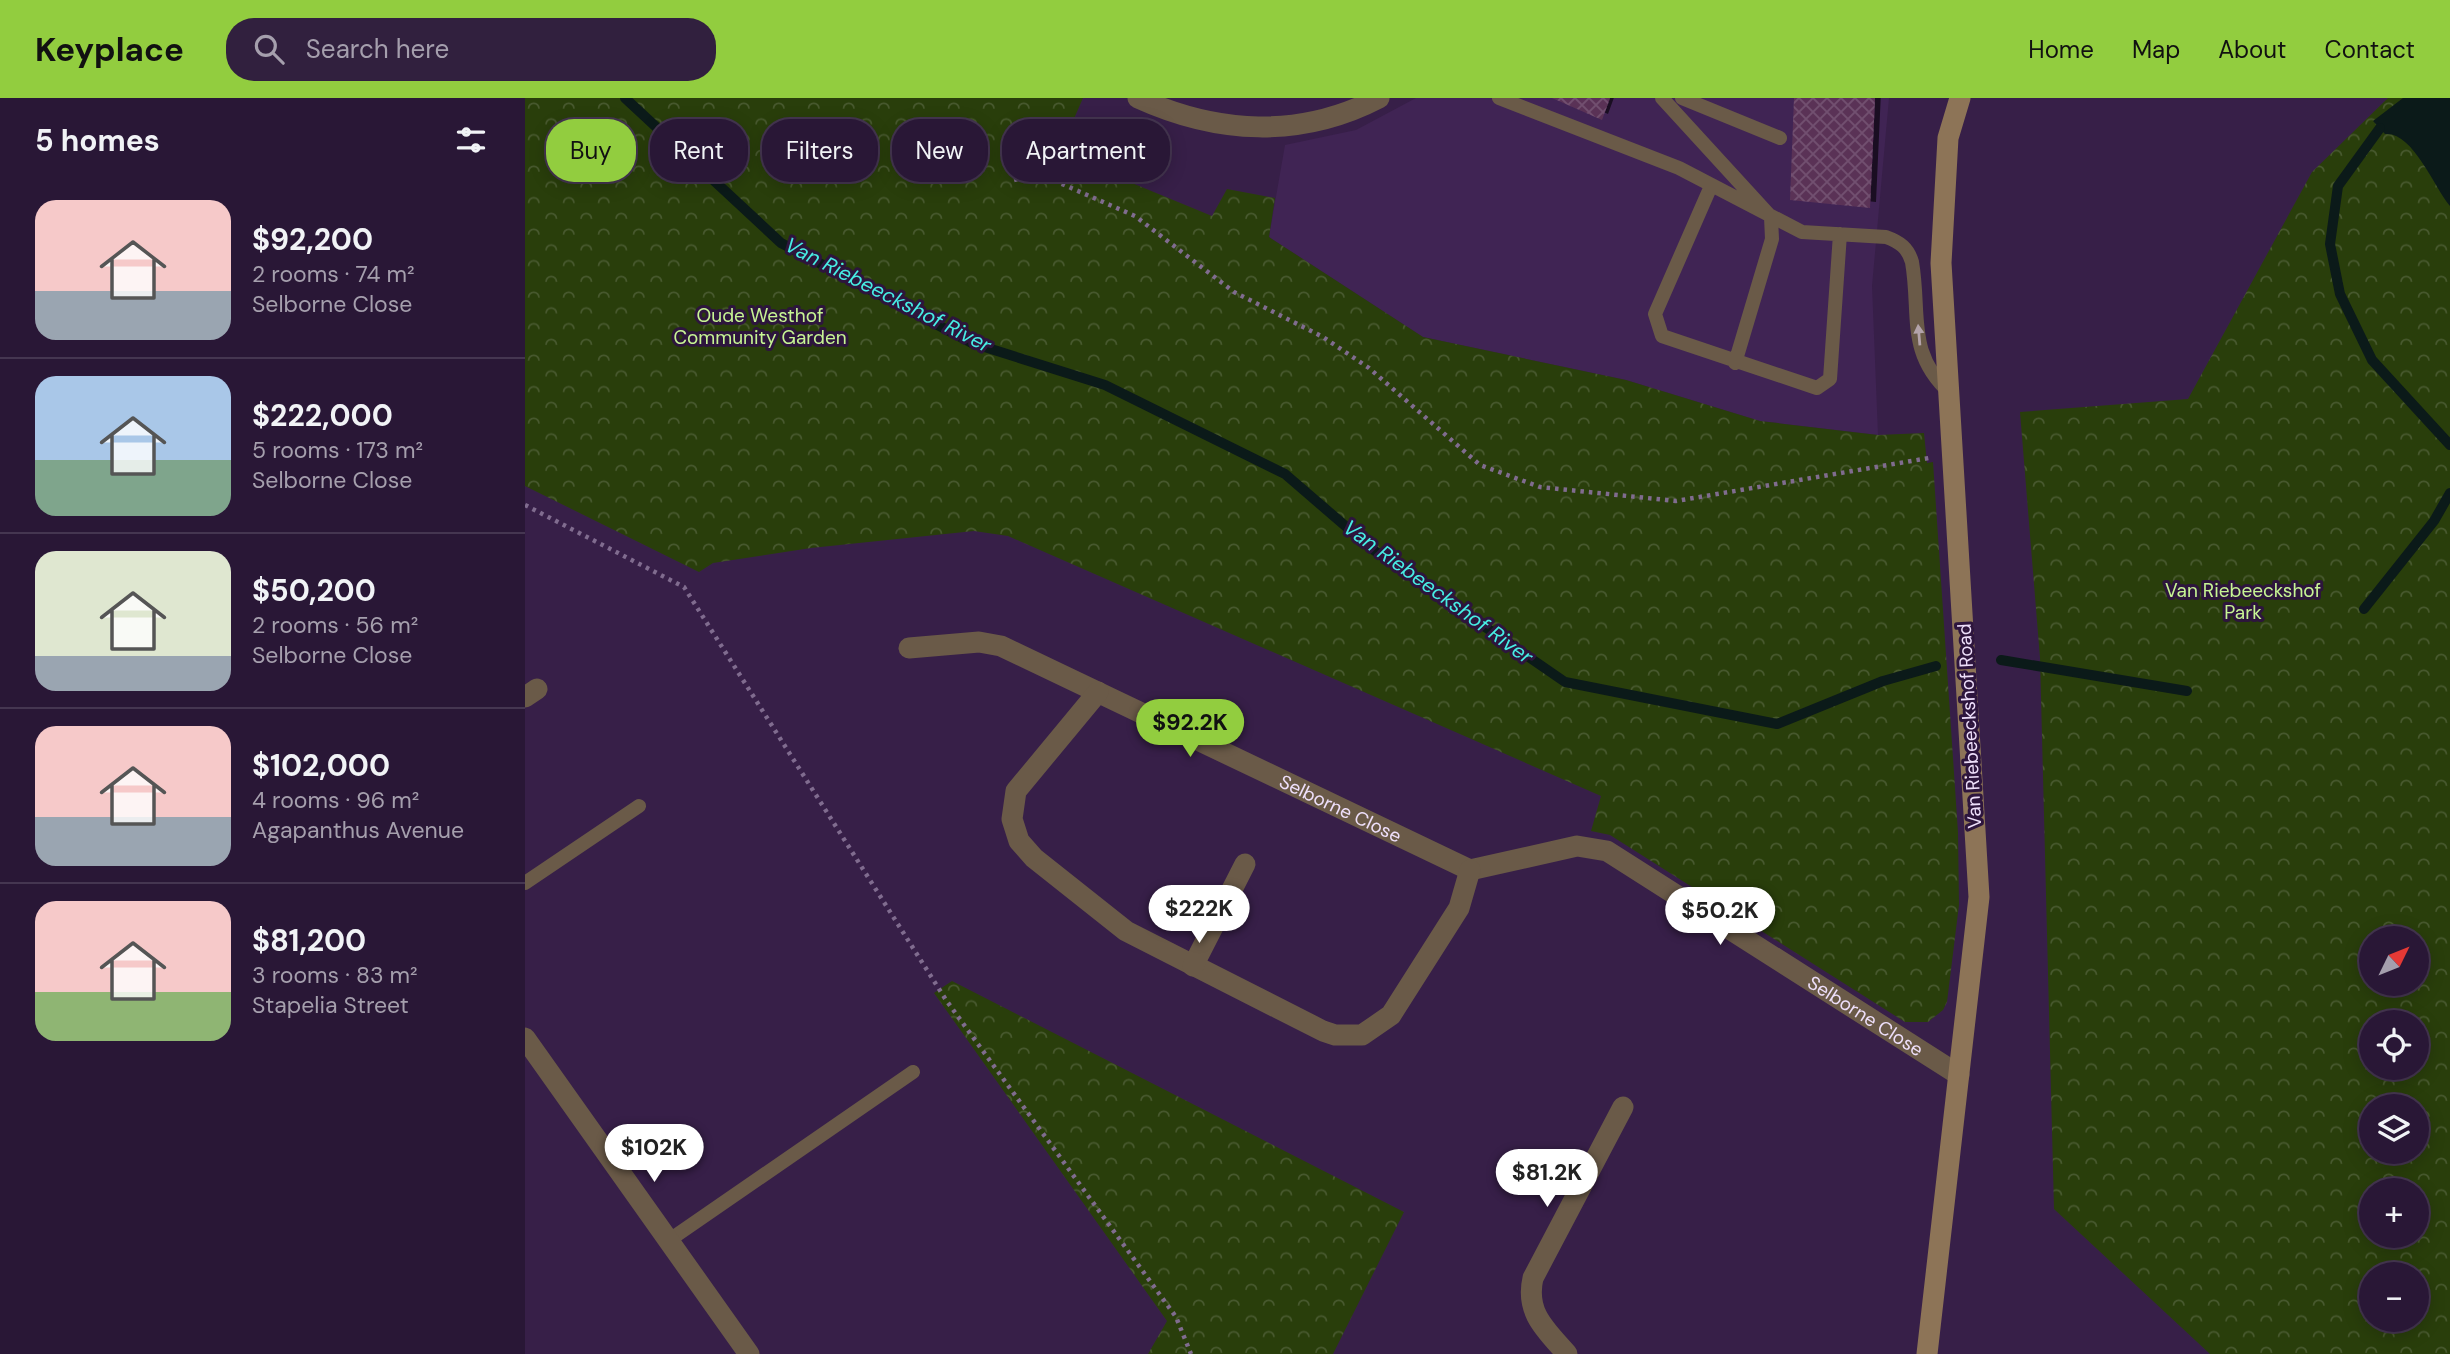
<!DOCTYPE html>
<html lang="en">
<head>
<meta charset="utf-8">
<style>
	:root { --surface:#291736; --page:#31203e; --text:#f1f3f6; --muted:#a59fad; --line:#453651; --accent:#92cd3f }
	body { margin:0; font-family:"DM Sans",sans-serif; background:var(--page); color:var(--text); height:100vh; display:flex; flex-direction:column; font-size:26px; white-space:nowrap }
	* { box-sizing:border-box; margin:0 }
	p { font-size:23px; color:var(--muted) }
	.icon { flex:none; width:38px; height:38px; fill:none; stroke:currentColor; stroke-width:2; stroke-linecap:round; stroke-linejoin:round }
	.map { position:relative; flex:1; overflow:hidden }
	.panel { display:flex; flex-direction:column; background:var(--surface); width:525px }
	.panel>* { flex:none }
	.banner { position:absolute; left:21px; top:21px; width:665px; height:63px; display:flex; gap:14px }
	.needle { width:46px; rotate:47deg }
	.controls { position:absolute; left:1834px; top:828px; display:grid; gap:14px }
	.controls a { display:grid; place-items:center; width:70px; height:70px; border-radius:50%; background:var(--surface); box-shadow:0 4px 18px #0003,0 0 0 2px var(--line); font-size:35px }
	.price { position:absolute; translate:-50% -60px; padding:0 16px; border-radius:24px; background:#fff; color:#222; font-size:23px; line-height:46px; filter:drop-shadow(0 2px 4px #0008) }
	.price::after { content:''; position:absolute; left:50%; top:42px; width:21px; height:16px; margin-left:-10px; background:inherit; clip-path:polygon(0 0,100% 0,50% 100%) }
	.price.active { background:var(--accent); color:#111 }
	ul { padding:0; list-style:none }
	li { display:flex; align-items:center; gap:21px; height:175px; padding:0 35px }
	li+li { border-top:2px solid var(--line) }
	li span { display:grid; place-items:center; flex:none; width:196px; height:140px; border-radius:21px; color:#555 }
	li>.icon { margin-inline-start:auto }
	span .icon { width:84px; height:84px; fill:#fffc; stroke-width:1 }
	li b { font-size:30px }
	h2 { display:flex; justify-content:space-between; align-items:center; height:84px; padding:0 35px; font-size:30px }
	.chip { padding:0 24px; border-radius:28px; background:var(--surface); box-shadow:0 4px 18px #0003,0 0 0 2px var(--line); font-size:24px; line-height:63px }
	.chip.active { background:var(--accent); color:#111 }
	header { display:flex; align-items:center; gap:42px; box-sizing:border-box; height:98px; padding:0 35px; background:var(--accent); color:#111 }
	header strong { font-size:33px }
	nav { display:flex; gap:38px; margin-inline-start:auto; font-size:24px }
	.search { width:490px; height:63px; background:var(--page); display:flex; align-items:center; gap:18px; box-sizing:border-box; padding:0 24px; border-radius:28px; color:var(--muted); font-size:26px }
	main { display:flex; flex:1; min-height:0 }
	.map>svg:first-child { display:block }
</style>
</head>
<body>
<header>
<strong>Keyplace</strong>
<div class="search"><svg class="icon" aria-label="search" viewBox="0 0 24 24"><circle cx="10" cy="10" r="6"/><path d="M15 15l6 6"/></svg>Search here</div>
<nav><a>Home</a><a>Map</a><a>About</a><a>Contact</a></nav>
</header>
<main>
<section class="panel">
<h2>5 homes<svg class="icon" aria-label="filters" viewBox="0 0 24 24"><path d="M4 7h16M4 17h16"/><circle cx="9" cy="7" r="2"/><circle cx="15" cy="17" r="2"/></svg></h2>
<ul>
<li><span style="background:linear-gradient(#f6c9c9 65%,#9aa5b1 0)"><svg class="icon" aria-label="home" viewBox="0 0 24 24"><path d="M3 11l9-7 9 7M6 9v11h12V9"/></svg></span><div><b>$92,200</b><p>2 rooms · 74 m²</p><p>Selborne Close</p></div></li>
<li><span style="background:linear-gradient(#a9c7e8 60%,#7fa58c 0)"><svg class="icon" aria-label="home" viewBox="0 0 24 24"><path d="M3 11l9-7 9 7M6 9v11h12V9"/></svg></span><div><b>$222,000</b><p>5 rooms · 173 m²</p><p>Selborne Close</p></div></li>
<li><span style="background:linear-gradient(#dfe7d0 75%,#9aa5b1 0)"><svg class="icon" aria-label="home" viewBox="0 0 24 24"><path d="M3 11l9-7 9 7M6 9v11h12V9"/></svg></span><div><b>$50,200</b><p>2 rooms · 56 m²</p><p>Selborne Close</p></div></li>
<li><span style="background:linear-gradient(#f6c9c9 65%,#9aa5b1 0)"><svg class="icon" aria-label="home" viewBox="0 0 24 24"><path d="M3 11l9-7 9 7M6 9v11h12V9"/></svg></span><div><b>$102,000</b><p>4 rooms · 96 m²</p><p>Agapanthus Avenue</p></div></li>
<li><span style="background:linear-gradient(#f6c9c9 65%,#8fb573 0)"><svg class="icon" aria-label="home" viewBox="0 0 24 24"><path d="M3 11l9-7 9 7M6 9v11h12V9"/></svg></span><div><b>$81,200</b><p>3 rooms · 83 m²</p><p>Stapelia Street</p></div></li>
</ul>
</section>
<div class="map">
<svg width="1925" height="1256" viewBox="0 0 1925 1256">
	<defs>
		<pattern id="park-crowns" width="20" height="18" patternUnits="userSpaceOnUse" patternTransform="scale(1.75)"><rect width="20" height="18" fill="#293e0b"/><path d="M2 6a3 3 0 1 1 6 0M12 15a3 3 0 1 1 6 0" fill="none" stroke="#48592f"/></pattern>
		<pattern id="building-cross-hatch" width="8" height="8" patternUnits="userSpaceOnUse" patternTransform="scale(1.75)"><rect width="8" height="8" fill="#5a3357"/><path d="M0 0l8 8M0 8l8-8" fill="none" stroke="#725070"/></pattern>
		<filter id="shadow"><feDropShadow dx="6" dy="-6" stdDeviation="0" flood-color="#0009"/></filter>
	</defs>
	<rect width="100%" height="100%" fill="#371f48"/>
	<path fill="#402454" d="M 891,0 L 1364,0 L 1347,188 L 1353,337 L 1235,323 L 1101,282 L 898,239 L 744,139 L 760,47 L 831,32 Z"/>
	<path fill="url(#park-crowns)" fill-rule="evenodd" d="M 0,0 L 558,0 L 534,55 L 687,118 L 702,91 L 750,100 L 744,139 L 898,239 L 1101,282 L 1235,323 L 1353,337 L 1399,335 L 1402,365 L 1408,364 L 1433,734 L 1434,807 L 1422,904 L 1418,912 L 1403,924 L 1380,924 L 1085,737 L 1066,733 L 1076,698 L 483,438 L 449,433 L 286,450 L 188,465 L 174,474 L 0,388 Z
		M 1863,0 L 1925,0 L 1925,1256 L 1685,1256 L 1529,1111 L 1515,560 L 1495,314 L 1663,301 L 1787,74 ZM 1846,840 L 1892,840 L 1892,886 L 1846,886 ZM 1846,924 L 1892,924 L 1892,970 L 1846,970 ZM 1846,1008 L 1892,1008 L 1892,1054 L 1846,1054 ZM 1846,1092 L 1892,1092 L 1892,1138 L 1846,1138 ZM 1846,1176 L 1892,1176 L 1892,1222 L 1846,1222 Z
		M 427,883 L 879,1114 L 808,1256 L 623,1256 L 642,1223 L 409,895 Z"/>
	<path fill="#0b1a19" d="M 1878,0 L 1925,0 L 1925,108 C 1908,87 1887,33 1860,36 L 1848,23 Z"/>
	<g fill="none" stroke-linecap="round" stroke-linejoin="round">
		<path stroke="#0b1a19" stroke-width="10" d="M 100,0 L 256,145 L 447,245 L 580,287 L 760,376 L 847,451 L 1040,584 L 1252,626 L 1358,583 L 1411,568
			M 1855,30 L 1813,88 L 1805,146 L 1815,196 L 1847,262 L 1925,347
			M 1839,511 L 1909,423 L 1925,395
			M 1476,562 L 1662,593"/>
	</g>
	<path fill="url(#building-cross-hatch)" filter="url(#shadow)" d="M 1027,0 L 1085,0 L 1077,22 Z
		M 1269,0 L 1350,0 L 1345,110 L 1265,102 Z"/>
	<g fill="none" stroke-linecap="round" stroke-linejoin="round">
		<path stroke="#806c8f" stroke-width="4.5" stroke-dasharray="3.5 5" stroke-linecap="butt" d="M 489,82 L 512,75 L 610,118 L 709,194 L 798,239 L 844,270 L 955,367 L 1015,389 L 1151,403 L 1404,360
			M 0,407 L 159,489 L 421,902 L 651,1219 L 666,1256"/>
		<path stroke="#6a5a48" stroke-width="14" d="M 974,0 L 1154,70 L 1277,134 L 1361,139 C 1375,144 1383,150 1387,164 C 1396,217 1381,255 1425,295
			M 1137,0 L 1246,119 L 1247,141 L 1210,265
			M 1157,0 L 1255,40
			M 1186,88 L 1130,216 L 1137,238 L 1292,290 L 1305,281 L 1315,136
			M 0,785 L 114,708
			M 143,1143 L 388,974"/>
		<g stroke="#6a5a48" stroke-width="21">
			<path d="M 613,0 C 692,36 775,41 854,0"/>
			<path id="s1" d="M 384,550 L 454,544 L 476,548 L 945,772 L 1052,748 L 1082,753 L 1434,977"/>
			<path d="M 573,594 L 491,693 L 487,721 L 494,743 L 509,760 L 601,833 L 798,933 L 810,937 L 837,937 L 866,917 L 934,810 L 945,772"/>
			<path d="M 0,599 L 12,591"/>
			<path d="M 668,868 L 720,766"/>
			<path d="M 0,940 L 224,1256"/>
			<path d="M 1042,1256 C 1021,1232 1000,1215 1008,1180 L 1098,1009"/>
		</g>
		<path stroke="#8d7457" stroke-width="21" d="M 1402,1256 L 1454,799 L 1416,165 L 1423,40 L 1435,0"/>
	</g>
	<defs><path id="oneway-solid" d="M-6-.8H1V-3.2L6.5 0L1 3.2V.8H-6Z" transform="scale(1.75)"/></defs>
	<use fill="#b3a3aa" href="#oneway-solid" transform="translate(1394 237) rotate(-95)"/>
	<g text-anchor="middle" stroke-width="6" stroke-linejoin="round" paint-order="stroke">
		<g font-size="19" fill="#c7f594" stroke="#2d153d">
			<text x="235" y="224">Oude Westhof<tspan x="235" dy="22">Community Garden</tspan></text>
			<text x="1718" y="499">Van Riebeeckshof<tspan x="1718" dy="22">Park</tspan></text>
		</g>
		<g font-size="19" fill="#eedffa" stroke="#2d153d">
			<text transform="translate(1444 628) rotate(-93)" y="7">Van Riebeeckshof Road</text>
			<text dy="7" stroke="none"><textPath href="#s1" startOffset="469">Selborne Close</textPath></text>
			<text dy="7" stroke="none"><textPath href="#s1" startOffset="1059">Selborne Close</textPath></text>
		</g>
		<g font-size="21" font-style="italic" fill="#47ede4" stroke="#2d153d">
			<text transform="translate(363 197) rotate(27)" y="7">Van Riebeeckshof River</text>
			<text transform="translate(913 494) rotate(36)" y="7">Van Riebeeckshof River</text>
		</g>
	</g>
</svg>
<div class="controls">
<a><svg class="needle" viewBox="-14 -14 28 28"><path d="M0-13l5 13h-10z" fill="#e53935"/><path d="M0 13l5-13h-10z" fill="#a59fad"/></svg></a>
<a><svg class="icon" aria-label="locate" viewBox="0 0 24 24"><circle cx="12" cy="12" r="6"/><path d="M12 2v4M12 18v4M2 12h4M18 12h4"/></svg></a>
<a><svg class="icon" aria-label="layers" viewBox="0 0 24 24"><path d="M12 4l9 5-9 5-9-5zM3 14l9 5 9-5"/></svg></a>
<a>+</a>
<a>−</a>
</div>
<b class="price active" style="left:665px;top:661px">$92.2K</b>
<b class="price" style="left:674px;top:847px">$222K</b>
<b class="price" style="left:1195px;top:849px">$50.2K</b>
<b class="price" style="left:129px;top:1086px">$102K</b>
<b class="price" style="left:1022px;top:1111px">$81.2K</b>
<div class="banner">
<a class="chip active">Buy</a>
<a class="chip">Rent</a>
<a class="chip">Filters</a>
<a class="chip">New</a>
<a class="chip">Apartment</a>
</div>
</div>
</main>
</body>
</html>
